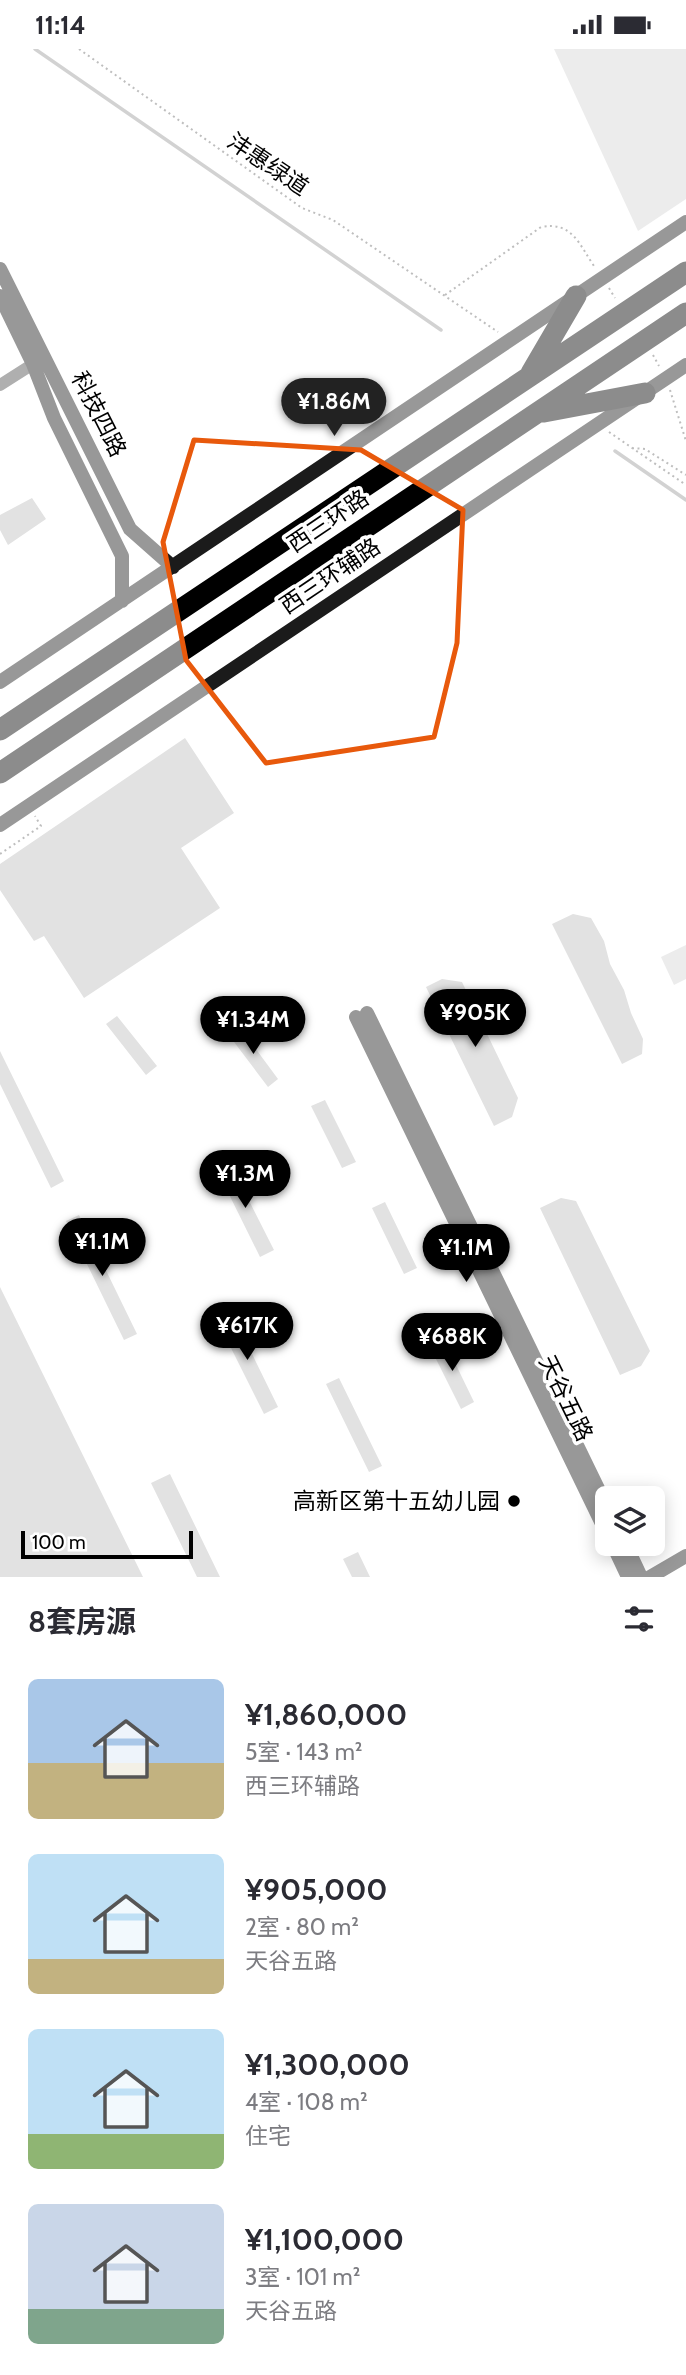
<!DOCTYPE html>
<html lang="zh">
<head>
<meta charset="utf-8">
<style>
	:root { --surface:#fff; --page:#f7f7f7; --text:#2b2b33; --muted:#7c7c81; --accent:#000 }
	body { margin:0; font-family:Cabin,"Noto Sans SC",sans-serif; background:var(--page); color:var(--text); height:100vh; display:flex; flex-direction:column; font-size:26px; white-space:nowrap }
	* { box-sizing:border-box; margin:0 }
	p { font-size:23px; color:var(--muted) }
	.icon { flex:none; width:38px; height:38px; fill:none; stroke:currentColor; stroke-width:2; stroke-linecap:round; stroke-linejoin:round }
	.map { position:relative; height:1528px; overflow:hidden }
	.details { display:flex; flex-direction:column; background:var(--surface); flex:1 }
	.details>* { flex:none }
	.tools { position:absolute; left:595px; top:1437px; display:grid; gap:14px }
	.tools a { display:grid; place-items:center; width:70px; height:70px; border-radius:10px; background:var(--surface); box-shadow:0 4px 18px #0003; font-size:35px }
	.scale { position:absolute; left:21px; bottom:18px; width:172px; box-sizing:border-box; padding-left:7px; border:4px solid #000; border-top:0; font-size:19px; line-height:24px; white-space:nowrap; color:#000; -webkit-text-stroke:5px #fff; paint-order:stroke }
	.price { position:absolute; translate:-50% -60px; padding:0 16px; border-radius:24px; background:var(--accent); color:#fff; font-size:23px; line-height:46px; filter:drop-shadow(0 2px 4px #0008) }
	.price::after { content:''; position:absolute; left:50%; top:42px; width:21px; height:16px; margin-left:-10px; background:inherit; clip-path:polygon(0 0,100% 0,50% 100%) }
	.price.current { background:#222; color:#fff }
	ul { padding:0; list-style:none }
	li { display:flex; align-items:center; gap:21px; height:175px; padding:0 28px }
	li span { display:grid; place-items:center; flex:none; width:196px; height:140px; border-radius:10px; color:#555 }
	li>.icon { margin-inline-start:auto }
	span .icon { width:84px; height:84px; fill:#fffc; stroke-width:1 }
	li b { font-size:30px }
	h2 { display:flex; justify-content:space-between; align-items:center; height:84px; padding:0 28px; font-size:30px }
	.status { display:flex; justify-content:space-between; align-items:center; height:49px; padding:0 35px; background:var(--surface); direction:ltr }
	.status svg { height:19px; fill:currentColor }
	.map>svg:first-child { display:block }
</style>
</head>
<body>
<div class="status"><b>11:14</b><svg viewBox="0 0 49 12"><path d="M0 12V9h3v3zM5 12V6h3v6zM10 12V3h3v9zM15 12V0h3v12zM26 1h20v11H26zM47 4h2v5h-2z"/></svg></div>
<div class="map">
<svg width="686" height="1528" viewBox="0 0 686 1528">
	<rect width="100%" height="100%" fill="#fff"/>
	<path fill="#d5d5d5" d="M 554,0 L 686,0 L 686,150 L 638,182 Z
		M 686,896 L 686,930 L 674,936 L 661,908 Z"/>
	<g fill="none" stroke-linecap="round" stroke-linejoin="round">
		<path stroke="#9c9c9c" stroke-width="3.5" d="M 35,0 L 441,281
			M 615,402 L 686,451"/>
	</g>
	<path fill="#bebebe" d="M 32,449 L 46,470 L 8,496 L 0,481 L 0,466 Z
		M 185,689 L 234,764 L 181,799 L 220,859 L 84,949 L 44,887 L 34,892 L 0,841 L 0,815 Z
		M 573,865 L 591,869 L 604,892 L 610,915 L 624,941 L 631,964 L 643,990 L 642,1005 L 622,1015 L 552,875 Z
		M 442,930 L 462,933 L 518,1049 L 512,1068 L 494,1077 L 426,938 Z
		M 117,967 L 157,1017 L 146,1026 L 106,975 Z
		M 239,977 L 278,1030 L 268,1038 L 228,985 Z
		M 0,1002 L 64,1132 L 51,1139 L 0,1035 Z
		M 325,1051 L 356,1113 L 342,1119 L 311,1057 Z
		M 230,1114 L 274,1201 L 260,1208 L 217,1121 Z
		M 561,1149 L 576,1152 L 650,1302 L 641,1317 L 620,1326 L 540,1159 Z
		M 385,1153 L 417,1219 L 404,1225 L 372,1159 Z
		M 79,1166 L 137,1285 L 124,1291 L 66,1172 Z
		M 0,1238 L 143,1528 L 0,1528 Z
		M 231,1262 L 278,1358 L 264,1365 L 216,1269 Z
		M 443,1289 L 474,1353 L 461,1360 L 429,1296 Z
		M 339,1329 L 382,1417 L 369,1423 L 326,1335 Z
		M 170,1425 L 220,1528 L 197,1528 L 151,1434 Z
		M 358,1503 L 370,1528 L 352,1528 L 343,1510 Z"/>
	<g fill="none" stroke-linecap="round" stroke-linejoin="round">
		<path stroke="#707070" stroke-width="2" stroke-dasharray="2 3.5" stroke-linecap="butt" d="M 79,0 L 302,159 L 333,171 L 498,283
			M 609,239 L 615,249
			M 445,246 L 541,178 C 572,172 579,195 594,217
			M 653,306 L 659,317
			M 670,341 L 686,392
			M 609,383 L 686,436
			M 632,399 L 645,400 L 686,426
			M 0,805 L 41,777 L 35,767"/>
		<path stroke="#4e4e4e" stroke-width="12" d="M 0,336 L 33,315"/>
		<path stroke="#1b1b1b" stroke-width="14" d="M 0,220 L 130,480 L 173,518
			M 0,247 L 33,315 L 54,369 L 122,507 L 122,552
			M 0,633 L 686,173
			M 0,776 L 686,316
			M 367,964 L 607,1458
			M 356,968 L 607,1485
			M 612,1494 L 628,1528
			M 625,1494 L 641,1528
			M 650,1528 L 686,1507"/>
		<path stroke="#000" stroke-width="21" d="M 531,324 L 576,247
			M 544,363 L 645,344
			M 0,681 L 686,223
			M 0,724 L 686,264"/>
	</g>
	<path d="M0 0H686V1528H0ZM 194,391 L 361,401 L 463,461 L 457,594 L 434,688 L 266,714 L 186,611 L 163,493 Z" fill="#fff" fill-opacity=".55" fill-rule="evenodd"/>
	<path fill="none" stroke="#e8590c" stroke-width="5" stroke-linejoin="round" d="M 194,391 L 361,401 L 463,461 L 457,594 L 434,688 L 266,714 L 186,611 L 163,493 Z"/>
	<circle fill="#000" stroke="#fff" stroke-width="2.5" cx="514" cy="1452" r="7"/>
	<g text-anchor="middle" stroke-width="7" stroke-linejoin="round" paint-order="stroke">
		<g font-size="23" fill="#000" stroke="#fff">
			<text transform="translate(268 115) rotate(34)" y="8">沣惠绿道</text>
			<text transform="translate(99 365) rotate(63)" y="8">科技四路</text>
			<text transform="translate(328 472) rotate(-34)" y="8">西三环路</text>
			<text transform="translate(330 527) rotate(-34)" y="8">西三环辅路</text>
			<text transform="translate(566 1349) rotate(64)" y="8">天谷五路</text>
		</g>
		<g font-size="23" fill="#000" stroke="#fff" text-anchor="end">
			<text x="500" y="1460">高新区第十五幼儿园</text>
		</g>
	</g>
</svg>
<div class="tools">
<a><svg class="icon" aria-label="layers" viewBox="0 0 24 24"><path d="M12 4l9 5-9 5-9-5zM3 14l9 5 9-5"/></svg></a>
</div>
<div class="scale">100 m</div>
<b class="price current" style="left:334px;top:389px">¥1.86M</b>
<b class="price" style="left:475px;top:1000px">¥905K</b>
<b class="price" style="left:253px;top:1007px">¥1.34M</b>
<b class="price" style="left:245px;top:1161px">¥1.3M</b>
<b class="price" style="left:102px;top:1229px">¥1.1M</b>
<b class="price" style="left:466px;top:1235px">¥1.1M</b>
<b class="price" style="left:247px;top:1313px">¥617K</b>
<b class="price" style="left:452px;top:1324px">¥688K</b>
</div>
<section class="details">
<h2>8套房源<svg class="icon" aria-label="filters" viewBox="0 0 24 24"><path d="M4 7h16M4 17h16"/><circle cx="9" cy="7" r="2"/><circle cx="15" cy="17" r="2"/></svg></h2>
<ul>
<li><span style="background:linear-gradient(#a9c7e8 60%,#c2b280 0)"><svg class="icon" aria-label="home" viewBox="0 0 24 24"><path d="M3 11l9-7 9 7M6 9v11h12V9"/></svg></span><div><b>¥1,860,000</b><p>5室 · 143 m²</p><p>西三环辅路</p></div></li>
<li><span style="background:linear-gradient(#bfe0f5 75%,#c2b280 0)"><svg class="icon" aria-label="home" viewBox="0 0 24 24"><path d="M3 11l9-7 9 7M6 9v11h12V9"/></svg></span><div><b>¥905,000</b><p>2室 · 80 m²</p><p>天谷五路</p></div></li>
<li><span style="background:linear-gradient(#bfe0f5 75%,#8fb573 0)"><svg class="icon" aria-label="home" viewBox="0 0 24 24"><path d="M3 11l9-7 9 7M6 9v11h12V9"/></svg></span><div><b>¥1,300,000</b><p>4室 · 108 m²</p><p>住宅</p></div></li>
<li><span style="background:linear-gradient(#c9d6e8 75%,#7fa58c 0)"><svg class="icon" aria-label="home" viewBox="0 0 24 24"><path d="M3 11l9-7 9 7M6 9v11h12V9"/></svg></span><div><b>¥1,100,000</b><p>3室 · 101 m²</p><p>天谷五路</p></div></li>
</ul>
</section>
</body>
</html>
